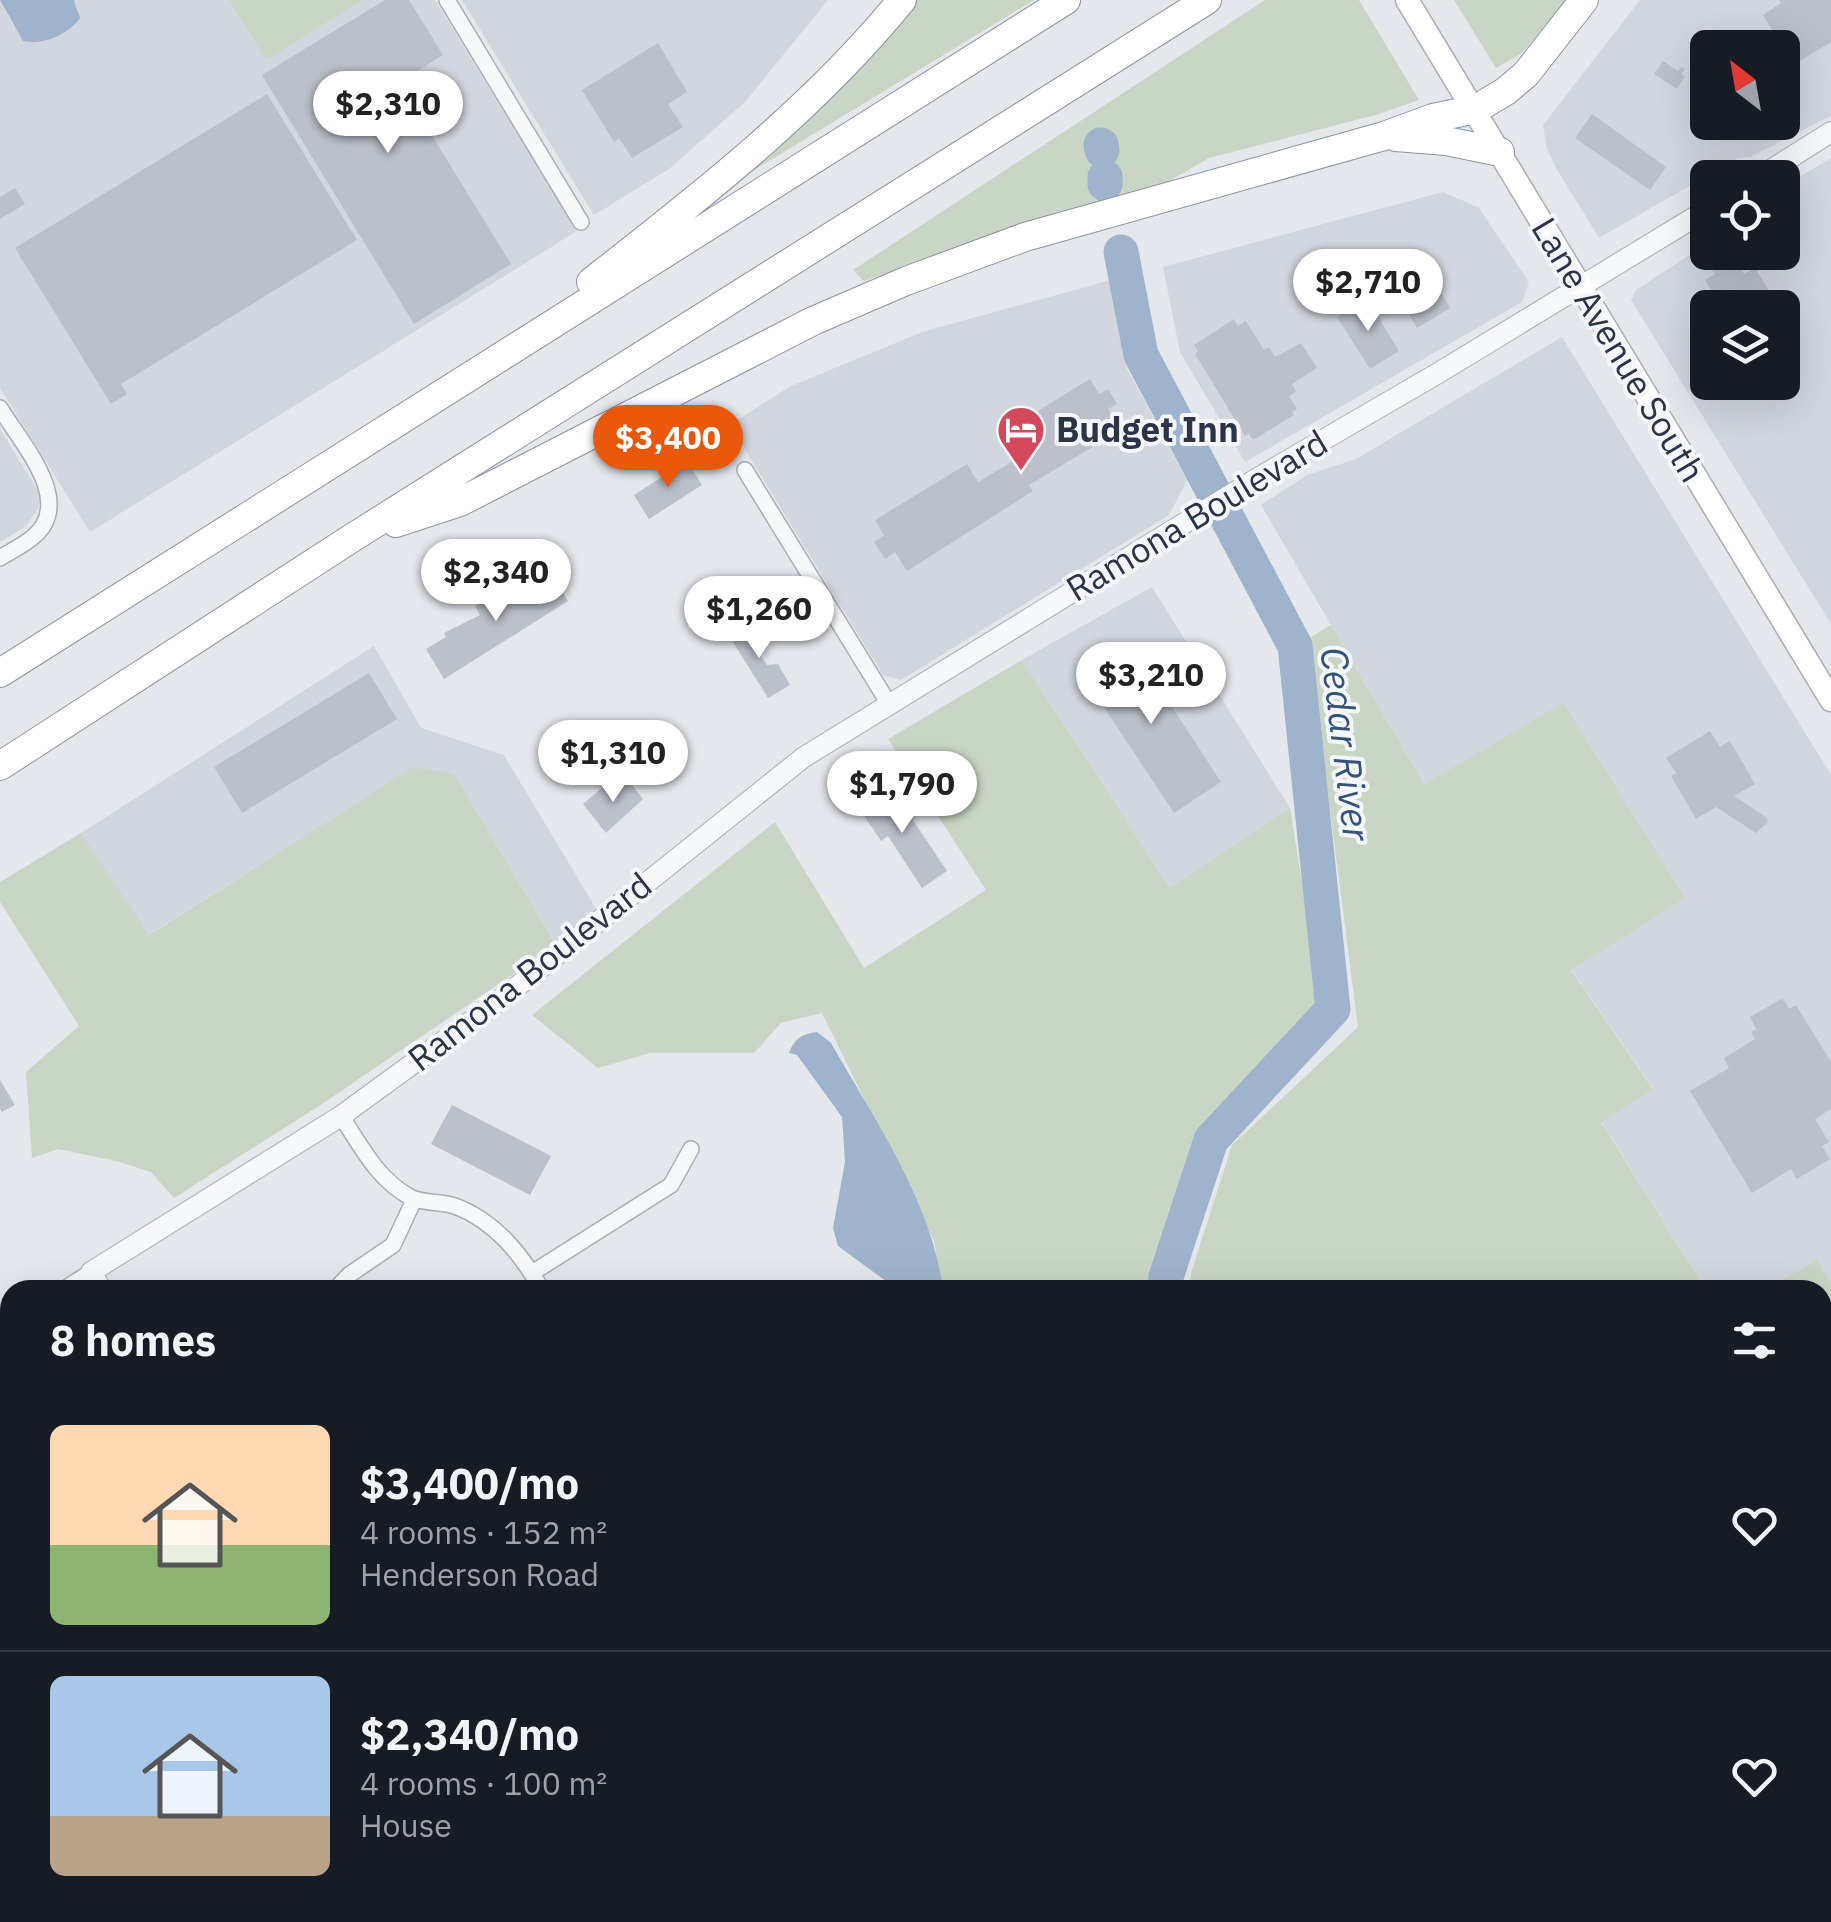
<!DOCTYPE html>
<html lang="en">
<head>
<meta charset="utf-8">
<style>
	:root { --surface:#171b24; --page:#242831; --text:#f1f3f6; --muted:#9ea1a6; --line:#363941; --accent:#ea580c }
	body { margin:0; font-family:"IBM Plex Sans",sans-serif; background:var(--page); color:var(--text); height:100vh; display:flex; flex-direction:column; font-size:38px; white-space:nowrap }
	* { box-sizing:border-box; margin:0 }
	p { font-size:32px; color:var(--muted) }
	.icon { flex:none; width:55px; height:55px; fill:none; stroke:currentColor; stroke-width:2; stroke-linecap:round; stroke-linejoin:round }
	.map { position:relative; flex:1; overflow:hidden }
	.details { position:absolute; left:0px; top:1280px; width:1832px; height:642px; display:flex; flex-direction:column; background:var(--surface); border-radius:30px 30px 0 0; box-shadow:0 10px 40px #0002 }
	.details>* { flex:none }
	.needle { width:65px; rotate:329deg }
	.controls { position:absolute; left:1690px; top:30px; display:grid; gap:20px }
	.controls a { display:grid; place-items:center; width:110px; height:110px; border-radius:15px; background:var(--surface); box-shadow:0 10px 40px #0002; font-size:50px }
	.price { position:absolute; translate:-50% -85px; padding:0 22px; border-radius:35px; background:#fff; color:#222; font-size:32px; line-height:65px; filter:drop-shadow(0 2px 5px #0008) }
	.price::after { content:''; position:absolute; left:50%; top:60px; width:30px; height:22px; margin-left:-15px; background:inherit; clip-path:polygon(0 0,100% 0,50% 100%) }
	.price.selected { background:var(--accent); color:#fff }
	ul { padding:0; list-style:none }
	li { display:flex; align-items:center; gap:30px; height:250px; padding:0 50px }
	li+li { border-top:2px solid var(--line) }
	li span { display:grid; place-items:center; flex:none; width:280px; height:200px; border-radius:15px; color:#555 }
	li>.icon { margin-inline-start:auto }
	span .icon { width:120px; height:120px; fill:#fffc; stroke-width:1 }
	li b { font-size:42px }
	h2 { display:flex; justify-content:space-between; align-items:center; height:120px; padding:0 50px; font-size:42px }
	.map>svg:first-child { display:block }
</style>
</head>
<body>
<div class="map">
<svg width="1831" height="1922" viewBox="0 0 1831 1922">
	<rect width="100%" height="100%" fill="#e4e7ec"/>
	<path fill="#d2d6de" fill-rule="evenodd" d="M 0,0 L 14,27 L 79,12 L 74,0 L 229,0 L 267,59 L 363,0 L 435,0 L 577,231 L 90,532 L 0,388 Z
		M 462,0 L 828,0 L 745,102 L 669,169 L 594,215 Z
		M 1640,0 L 1831,0 L 1831,116 L 1750,157 L 1738,158 L 1599,238 L 1556,168 L 1547,149 L 1543,125 ZM 1708,48 L 1782,48 L 1782,122 L 1708,122 Z
		M 1831,158 L 1831,624 L 1631,300 L 1636,290 L 1694,252 L 1707,238 L 1708,252 L 1782,252 L 1783,187 ZM 1708,308 L 1782,308 L 1782,382 L 1708,382 Z
		M 1443,192 L 1479,208 L 1529,282 L 1522,302 L 1245,462 L 1180,352 L 1163,267 Z
		M 1111,280 L 1127,369 L 1187,480 L 1169,515 L 901,680 L 883,675 L 730,425 L 789,387 L 922,332 Z
		M 1562,337 L 1831,775 L 1831,1283 L 1817,1259 L 1766,1290 L 1706,1290 L 1601,1121 L 1653,1088 L 1571,969 L 1562,704 L 1424,784 L 1261,505 L 1307,475 L 1356,459 Z
		M 0,429 L 41,496 L 38,509 L 26,526 L 0,542 Z
		M 1152,587 L 1290,808 L 1170,888 L 1022,660 Z
		M 374,646 L 421,728 L 504,755 L 598,912 L 556,945 L 454,775 L 414,767 L 148,935 L 81,833 Z"/>
	<path fill="#c9d6c5" d="M 229,0 L 363,0 L 266,60 Z
		M 912,0 L 1034,0 L 741,178 Z
		M 1265,0 L 1359,0 L 1419,100 L 1379,114 L 1209,158 L 1143,196 L 951,251 L 864,281 L 853,270 Z
		M 1454,0 L 1568,0 L 1522,53 L 1496,68 Z
		M 1331,625 L 1424,784 L 1563,703 L 1685,898 L 1571,970 L 1653,1089 L 1601,1122 L 1706,1290 L 1189,1290 L 1191,1273 L 1232,1145 L 1358,1027 L 1308,639 Z
		M 1022,660 L 1170,888 L 1290,808 L 1321,1001 L 1202,1134 L 1156,1274 L 1154,1290 L 943,1290 L 934,1241 L 822,1013 L 781,1023 L 754,1053 L 650,1053 L 598,1068 L 532,1015 L 775,822 L 864,968 L 986,890 L 888,739 Z
		M 413,767 L 454,774 L 556,945 L 325,1102 L 174,1198 L 151,1172 L 116,1161 L 58,1149 L 32,1158 L 26,1072 L 79,1026 L 0,902 L 0,882 L 81,833 L 149,935 Z
		M 1817,1259 L 1831,1283 L 1831,1349 L 1823,1354 L 1822,1290 L 1766,1290 Z
		M 1324,1913 L 1324,1912 L 1573,1913 L 1558,1922 L 1328,1922 Z"/>
	<path fill="#9fb4cc" d="M 0,0 L 74,0 L 80,18 C 69,34 42,46 23,41 Z
		M 817,1032 L 831,1043 C 873,1117 933,1204 943,1290 L 898,1290 L 838,1246 L 833,1228 L 845,1162 L 842,1117 L 797,1055 L 789,1053 C 795,1038 802,1034 817,1032 Z"/>
	<g fill="none" stroke-linecap="round" stroke-linejoin="round">
		<path stroke="#9fb4cc" stroke-width="35" d="M 1101,145 L 1102,150
			M 1105,177 L 1105,184
			M 1121,252 L 1141,355 L 1295,646 L 1333,1009 L 1211,1140 L 1166,1277 L 1165,1290
			M 1289,1912 L 1293,1922"/>
	</g>
	<path fill="#bbc0ca" d="M 385,0 L 409,0 L 443,55 L 399,82 L 511,264 L 414,324 L 262,75 Z
		M 1779,0 L 1831,0 L 1831,42 L 1793,65 L 1763,15 L 1781,3 Z
		M 658,43 L 687,92 L 668,104 L 683,127 L 632,158 L 619,138 L 614,142 L 582,90 Z
		M 1663,61 L 1678,71 L 1681,67 L 1685,69 L 1681,74 L 1685,76 L 1677,89 L 1654,74 Z
		M 267,94 L 357,240 L 121,384 L 127,394 L 111,404 L 15,248 Z
		M 1592,114 L 1666,167 L 1650,190 L 1575,138 Z
		M 15,188 L 25,204 L 0,219 L 0,197 Z
		M 1416,250 L 1450,308 L 1417,328 L 1383,270 Z
		M 1736,262 L 1744,274 L 1755,268 L 1773,297 L 1761,304 L 1763,308 L 1705,308 L 1700,299 L 1712,292 L 1705,280 L 1715,274 L 1712,270 L 1720,265 L 1723,269 Z
		M 1367,299 L 1399,351 L 1370,369 L 1337,317 Z
		M 1234,319 L 1238,326 L 1246,321 L 1264,350 L 1269,347 L 1275,357 L 1301,343 L 1317,368 L 1292,384 L 1296,391 L 1289,396 L 1297,409 L 1292,412 L 1294,415 L 1253,440 L 1249,434 L 1245,436 L 1195,354 L 1198,351 L 1194,345 Z
		M 1090,379 L 1099,394 L 1108,389 L 1117,404 L 1108,409 L 1121,430 L 1029,485 L 1033,491 L 907,571 L 895,552 L 885,559 L 874,542 L 884,536 L 875,520 L 967,464 L 978,482 L 1013,461 L 997,436 Z
		M 687,461 L 702,485 L 649,519 L 634,495 Z
		M 549,571 L 568,601 L 444,679 L 426,649 L 446,637 L 444,633 L 480,615 L 475,606 L 494,594 L 499,603 L 516,591 L 515,589 Z
		M 743,624 L 748,633 L 755,629 L 767,648 L 759,653 L 767,665 L 778,664 L 790,685 L 768,698 L 733,642 L 736,641 L 731,631 Z
		M 1119,642 L 1133,662 L 1140,658 L 1221,782 L 1174,813 L 1092,689 L 1096,686 L 1083,665 Z
		M 369,673 L 397,719 L 242,813 L 214,767 Z
		M 1710,731 L 1720,747 L 1730,741 L 1755,784 L 1734,796 L 1766,817 L 1768,822 L 1756,833 L 1716,807 L 1696,819 L 1671,776 L 1676,773 L 1666,758 Z
		M 628,780 L 643,799 L 606,833 L 583,804 L 603,787 L 610,796 Z
		M 875,783 L 902,823 L 911,817 L 947,871 L 922,888 L 888,836 L 881,841 L 857,805 L 865,800 L 860,793 Z
		M 1783,998 L 1789,1009 L 1796,1005 L 1831,1062 L 1831,1109 L 1815,1119 L 1829,1142 L 1822,1146 L 1830,1159 L 1797,1179 L 1791,1169 L 1752,1193 L 1690,1091 L 1729,1068 L 1724,1058 L 1755,1039 L 1751,1032 L 1756,1029 L 1750,1017 Z
		M 0,1080 L 15,1105 L 2,1112 L 0,1109 Z
		M 452,1105 L 551,1156 L 530,1195 L 431,1144 Z
		M 1822,1412 L 1827,1419 L 1831,1417 L 1831,1448 L 1822,1453 Z
		M 0,1417 L 10,1433 L 10,1472 L 6,1474 L 0,1464 Z
		M 1829,1517 L 1831,1552 L 1822,1554 L 1822,1519 Z
		M 10,1572 L 10,1615 L 0,1622 L 0,1604 L 4,1601 L 0,1594 L 0,1579 Z
		M 0,1857 L 10,1859 L 8,1913 L 28,1917 L 29,1912 L 80,1912 L 78,1922 L 0,1922 Z
		M 321,1912 L 382,1912 L 361,1922 L 357,1919 L 353,1922 L 323,1922 L 318,1914 Z
		M 784,1912 L 813,1912 L 819,1922 L 790,1922 Z
		M 834,1912 L 863,1912 L 869,1922 L 840,1922 Z"/>
	<g fill="none" stroke-linecap="round" stroke-linejoin="round">
		<g stroke="#a9aeb7" stroke-width="18">
			<path id="minor" d="M 447,0 L 581,222
				M 0,408 C 21,443 76,502 33,537 C 24,545 11,551 0,558
				M 745,470 L 889,704
				M 341,1116 C 361,1146 377,1179 410,1197 C 423,1204 441,1201 455,1206 C 495,1221 521,1254 542,1290
				M 532,1273 L 671,1185 L 691,1149
				M 63,1290 L 91,1272
				M 335,1290 L 349,1275 L 393,1245 L 414,1200
				M 0,1329 L 10,1322"/>
		</g>
		<g stroke="#a9aeb7" stroke-width="22">
			<path id="tertiary" d="M 1758,178 L 1831,132
				M 102,1290 L 91,1272 L 341,1116 L 500,1000 L 804,757 L 1256,479 L 1440,372 L 1708,209
				M 1822,1902 L 1831,1897
				M 470,1912 L 473,1922
				M 1787,1922 L 1805,1912"/>
		</g>
		<g stroke="#a9aeb7" stroke-width="25">
			<path id="secondary" d="M 1407,0 L 1831,700"/>
		</g>
		<g stroke="#8b94a3" stroke-width="30">
			<path id="motorway" d="M 1396,137 L 1446,141 L 1500,152
				M 591,282 C 701,196 813,109 902,0
				M 396,523 L 460,502 L 813,321 L 906,281 L 1025,237 L 1384,136 L 1433,118 L 1476,109 L 1506,91 L 1526,74 L 1584,0
				M 0,673 L 1066,0
				M 0,766 L 352,538 L 1207,0"/>
		</g>
		<use href="#minor" stroke="#f7f8fa" stroke-width="15"/>
		<use href="#tertiary" stroke="#f7f8fa" stroke-width="20"/>
		<use href="#secondary" stroke="#fff" stroke-width="22"/>
		<use href="#motorway" stroke="#fff" stroke-width="28"/>
	</g>
	<defs>
		<g id="hotel-pin" transform="scale(2.5)"><path d="M0 17L-7.5 6A9.5 9.5 0 1 1 7.5 6Z" fill="#d1495b" stroke="#f4f6f9"/><path d="M-6-4.5h1.5V1H6V5H4.5V3h-9V5H-6ZM-4 0a1.8 1.8 0 1 1 3.6 0ZM.5 0V-2.5h3Q6-2.5 6 0Z" fill="#fff"/></g>
	</defs>
	<g fill-rule="evenodd">
		<use href="#hotel-pin" x="1021" y="430"/>
	</g>
	<g text-anchor="middle" stroke-width="8" stroke-linejoin="round" paint-order="stroke">
		<g font-size="35" fill="#2b3445" stroke="#f4f6f9">
			<text transform="translate(1618 350) rotate(59)" y="12">Lane Avenue South</text>
			<text transform="translate(1197 516) rotate(-31)" y="12">Ramona Boulevard</text>
			<text transform="translate(530 972) rotate(-38)" y="12">Ramona Boulevard</text>
		</g>
		<g font-size="35" font-weight="bold" fill="#2b3445" stroke="#f4f6f9" text-anchor="start">
			<text x="1056" y="442">Budget Inn</text>
		</g>
		<g font-size="38" font-style="italic" fill="#34527a" stroke="#f4f6f9">
			<text transform="translate(1345 744) rotate(83)" y="13">Cedar River</text>
		</g>
	</g>
</svg>
<div class="controls">
<a><svg class="needle" viewBox="-14 -14 28 28"><path d="M0-13l5 13h-10z" fill="#e53935"/><path d="M0 13l5-13h-10z" fill="#9ea1a6"/></svg></a>
<a><svg class="icon" aria-label="locate" viewBox="0 0 24 24"><circle cx="12" cy="12" r="6"/><path d="M12 2v4M12 18v4M2 12h4M18 12h4"/></svg></a>
<a><svg class="icon" aria-label="layers" viewBox="0 0 24 24"><path d="M12 4l9 5-9 5-9-5zM3 14l9 5 9-5"/></svg></a>
</div>
<b class="price" style="left:388px;top:156px">$2,310</b>
<b class="price" style="left:1368px;top:334px">$2,710</b>
<b class="price selected" style="left:668px;top:490px">$3,400</b>
<b class="price" style="left:496px;top:624px">$2,340</b>
<b class="price" style="left:759px;top:661px">$1,260</b>
<b class="price" style="left:1151px;top:727px">$3,210</b>
<b class="price" style="left:613px;top:805px">$1,310</b>
<b class="price" style="left:902px;top:836px">$1,790</b>
<section class="details">
<h2>8 homes<svg class="icon" aria-label="filters" viewBox="0 0 24 24"><path d="M4 7h16M4 17h16"/><circle cx="9" cy="7" r="2"/><circle cx="15" cy="17" r="2"/></svg></h2>
<ul>
<li><span style="background:linear-gradient(#ffd9b3 60%,#8fb573 0)"><svg class="icon" aria-label="home" viewBox="0 0 24 24"><path d="M3 11l9-7 9 7M6 9v11h12V9"/></svg></span><div><b>$3,400/mo</b><p>4 rooms · 152 m²</p><p>Henderson Road</p></div><svg class="icon" aria-label="heart" viewBox="0 0 24 24"><path d="M12 20l-8-8c-3-5 5-10 8-4 3-6 11-1 8 4z"/></svg></li>
<li><span style="background:linear-gradient(#a9c7e8 70%,#b9a48a 0)"><svg class="icon" aria-label="home" viewBox="0 0 24 24"><path d="M3 11l9-7 9 7M6 9v11h12V9"/></svg></span><div><b>$2,340/mo</b><p>4 rooms · 100 m²</p><p>House</p></div><svg class="icon" aria-label="heart" viewBox="0 0 24 24"><path d="M12 20l-8-8c-3-5 5-10 8-4 3-6 11-1 8 4z"/></svg></li>
</ul>
</section>
</div>
</body>
</html>
